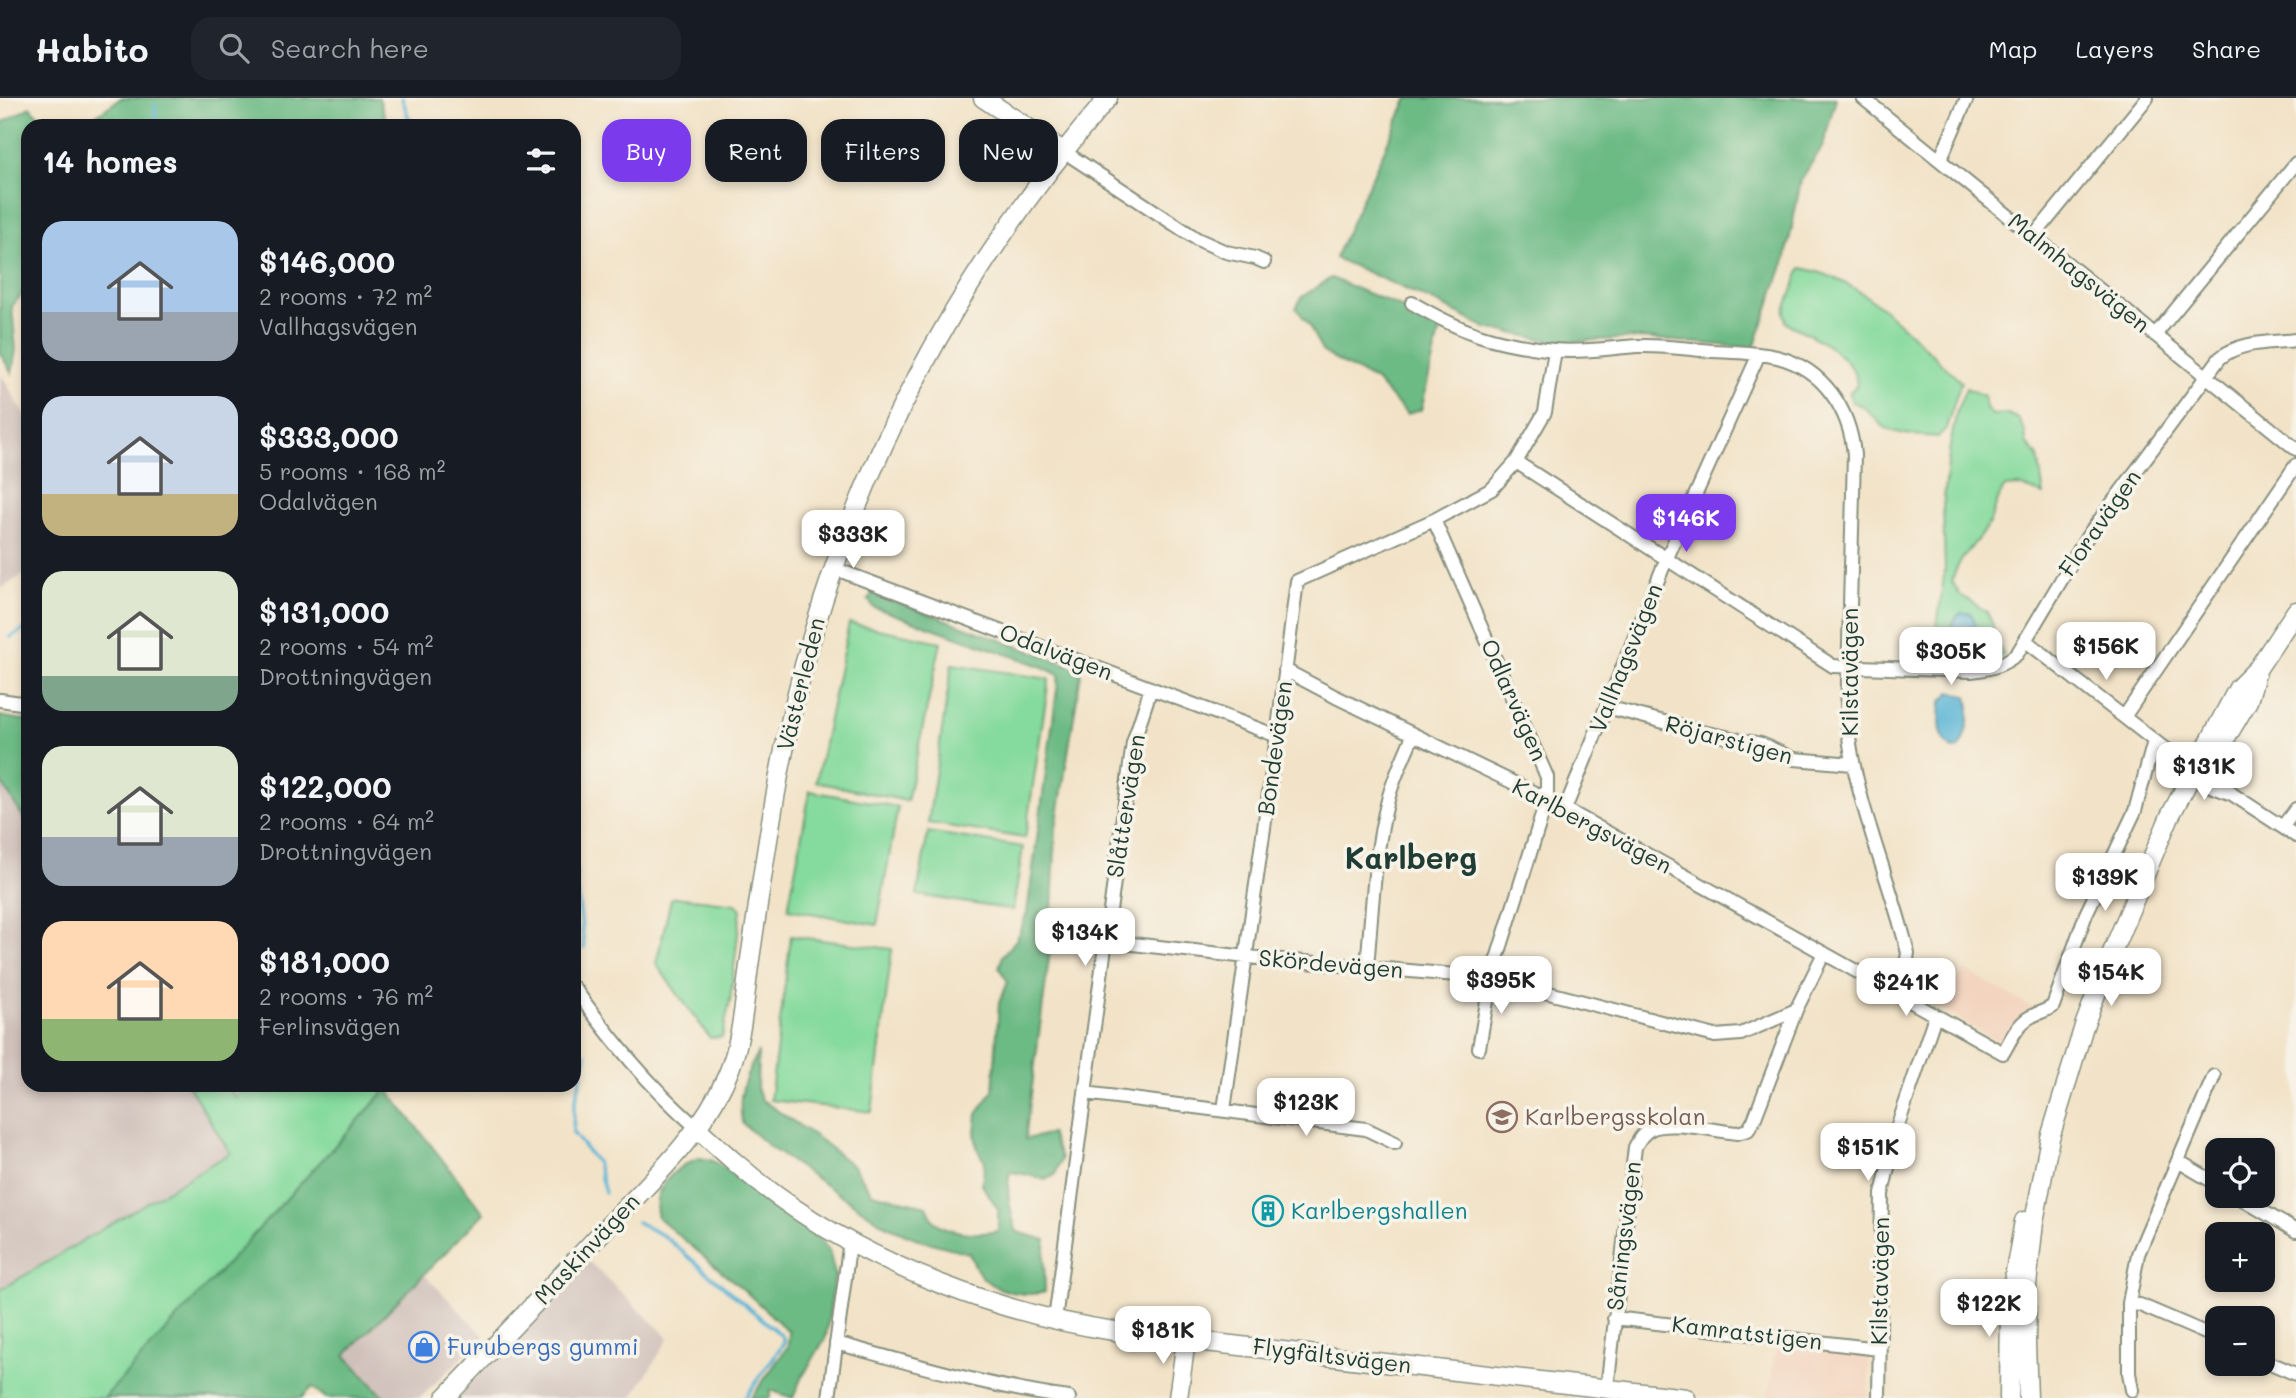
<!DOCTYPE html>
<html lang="en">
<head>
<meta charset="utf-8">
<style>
	:root { --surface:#171b24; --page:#20242c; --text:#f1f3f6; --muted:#9ea1a6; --line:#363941; --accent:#7c3aed }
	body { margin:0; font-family:Mali,sans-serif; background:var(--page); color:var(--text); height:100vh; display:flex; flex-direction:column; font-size:26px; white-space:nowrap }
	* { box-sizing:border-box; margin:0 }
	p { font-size:23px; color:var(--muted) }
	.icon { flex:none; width:38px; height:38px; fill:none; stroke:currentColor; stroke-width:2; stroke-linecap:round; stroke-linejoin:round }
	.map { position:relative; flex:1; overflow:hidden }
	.drawer { position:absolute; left:21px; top:21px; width:560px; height:973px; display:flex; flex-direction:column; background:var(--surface); border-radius:21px; box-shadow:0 4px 10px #0003 }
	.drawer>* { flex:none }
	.banner { position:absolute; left:602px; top:21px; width:665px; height:63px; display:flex; gap:14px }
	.controls { position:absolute; left:2205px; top:1040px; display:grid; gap:14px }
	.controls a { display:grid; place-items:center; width:70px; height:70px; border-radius:14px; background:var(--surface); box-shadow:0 4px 10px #0003; font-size:35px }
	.price { position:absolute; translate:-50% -60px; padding:0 16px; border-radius:14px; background:#fff; color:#222; font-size:23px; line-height:46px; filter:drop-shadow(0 2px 4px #0008) }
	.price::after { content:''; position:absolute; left:50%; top:42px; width:21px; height:16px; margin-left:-10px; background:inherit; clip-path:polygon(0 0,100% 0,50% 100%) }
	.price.selected { background:var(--accent); color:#fff }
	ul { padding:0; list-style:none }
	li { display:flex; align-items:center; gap:21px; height:175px; padding:0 21px }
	li span { display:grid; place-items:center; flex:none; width:196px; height:140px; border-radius:21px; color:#555 }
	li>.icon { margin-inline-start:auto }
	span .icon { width:84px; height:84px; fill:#fffc; stroke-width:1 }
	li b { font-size:30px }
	h2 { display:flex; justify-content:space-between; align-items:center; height:84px; padding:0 21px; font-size:30px }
	.tag { padding:0 24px; border-radius:21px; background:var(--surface); box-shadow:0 4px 10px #0003; font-size:24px; line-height:63px }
	.tag.selected { background:var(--accent); color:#fff }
	header { display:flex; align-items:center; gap:42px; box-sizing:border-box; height:98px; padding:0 35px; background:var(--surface); border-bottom:2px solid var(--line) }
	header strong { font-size:33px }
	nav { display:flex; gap:38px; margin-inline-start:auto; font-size:24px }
	.search { width:490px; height:63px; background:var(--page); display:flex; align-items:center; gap:18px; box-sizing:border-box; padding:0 24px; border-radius:21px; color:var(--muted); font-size:26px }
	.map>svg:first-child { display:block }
</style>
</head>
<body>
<header>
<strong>Habito</strong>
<div class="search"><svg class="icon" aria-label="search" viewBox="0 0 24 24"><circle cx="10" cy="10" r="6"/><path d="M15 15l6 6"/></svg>Search here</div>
<nav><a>Map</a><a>Layers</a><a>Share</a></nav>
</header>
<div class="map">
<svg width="2296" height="1300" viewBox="0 0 2296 1300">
	<rect width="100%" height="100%" fill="#f7f3e8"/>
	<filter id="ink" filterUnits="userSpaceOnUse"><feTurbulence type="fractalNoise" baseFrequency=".0143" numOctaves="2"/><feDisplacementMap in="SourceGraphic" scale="14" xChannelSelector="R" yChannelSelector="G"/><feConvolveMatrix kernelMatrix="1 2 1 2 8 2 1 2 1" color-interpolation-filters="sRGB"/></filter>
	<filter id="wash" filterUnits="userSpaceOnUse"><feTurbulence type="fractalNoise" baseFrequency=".00686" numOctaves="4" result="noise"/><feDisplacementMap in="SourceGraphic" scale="28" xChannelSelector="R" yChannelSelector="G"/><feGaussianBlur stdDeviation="1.57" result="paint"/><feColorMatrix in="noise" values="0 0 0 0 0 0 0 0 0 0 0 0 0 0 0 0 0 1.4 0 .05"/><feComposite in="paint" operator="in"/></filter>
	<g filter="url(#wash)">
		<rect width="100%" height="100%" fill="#f2e3c8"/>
		<path fill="#f3d4be" d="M 1965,872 L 2035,911 L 2009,951 L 1940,909 Z
			M 1783,1244 L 1866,1254 L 1870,1259 L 1868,1299 L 1816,1297 L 1808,1300 L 1768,1299 L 1775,1253 Z"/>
		<path fill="#cfc0ba" d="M 0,275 L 28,322 L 28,474 L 0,491 Z
			M 0,682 L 28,727 L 28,987 L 188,987 L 230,1055 L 0,1192 Z
			M 588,1163 L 669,1240 L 632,1300 L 456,1300 Z
			M 424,1176 L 484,1238 L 420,1300 L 385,1300 L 345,1257 Z"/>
		<path fill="#85da9d" stroke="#528c68" stroke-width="2" d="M 1801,170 C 1867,181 1914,241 1961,284 L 1945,333 L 1938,339 C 1921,337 1897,338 1883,328 C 1869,317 1871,310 1852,304 L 1849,295 L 1857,287 C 1856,258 1810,236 1786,225 L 1784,214 Z
			M 1966,290 L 1984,298 L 1986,310 L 1992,317 L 2008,316 L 2018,321 L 2025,333 L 2026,345 L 2038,358 L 2044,397 L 2020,388 L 2005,389 C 1997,400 1995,413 1989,425 C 1977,446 1958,459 1952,483 L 1959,496 L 1987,514 L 1993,527 L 1993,541 L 2004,556 L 1993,563 L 1941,565 L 1934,562 L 1933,558 L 1945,471 L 1943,409 L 1950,348 L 1957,312 Z
			M 849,525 L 941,544 L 907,703 L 816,684 Z
			M 952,566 L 1049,581 L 1025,740 L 928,725 Z
			M 810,693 L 898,709 L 877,827 L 788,811 Z
			M 928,734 L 1023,749 L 1013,812 L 917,797 Z
			M 675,799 L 736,806 L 741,811 L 730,903 L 722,939 L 710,940 L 656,866 L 671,801 Z
			M 791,838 L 892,851 L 872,1014 L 770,1002 Z
			M 188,987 L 227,987 L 235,999 L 249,987 L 387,987 L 387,991 L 104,1300 L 0,1300 L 0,1192 L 230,1055 Z"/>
		<path fill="#6cba84" stroke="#467c5c" stroke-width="2" d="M 121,0 L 379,0 L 388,28 L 81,28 Z
			M 1408,0 L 1836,0 L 1823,47 L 1801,82 L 1786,159 L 1754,250 L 1641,240 L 1556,244 L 1486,230 L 1437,205 L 1335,160 Z
			M 30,9 L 49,28 L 28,28 L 28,189 L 12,208 L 16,252 L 12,275 L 0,255 L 0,26 Z
			M 1331,180 L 1410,213 L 1440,231 L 1421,312 L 1407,316 L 1375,282 L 1337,263 L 1322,253 L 1309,227 L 1296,210 L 1302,199 Z
			M 873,495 L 1069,567 L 1081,575 L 1056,730 L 1050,853 L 1025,1041 L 1051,1036 L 1061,1061 L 1055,1077 L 1045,1082 L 1030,1077 L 1010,1074 C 1005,1089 1011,1118 1017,1134 L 1046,1142 L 1044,1157 L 1045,1194 C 1026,1199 999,1194 984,1181 C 977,1175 973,1163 969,1155 L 920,1142 L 885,1127 L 771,1050 L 742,1025 C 737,994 745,981 758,954 L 757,992 L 762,1002 L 819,1041 L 854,1069 L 872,1095 L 927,1108 C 929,1112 931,1120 934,1123 C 947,1136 983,1137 998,1133 L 998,1111 L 982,1087 L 985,1063 L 977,1049 L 975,1034 L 977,1016 L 993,993 L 999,905 L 1008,884 L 999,870 L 1003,857 L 1017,841 L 1027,815 L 1059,577 L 1043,569 L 873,509 L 868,501 Z
			M 0,618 L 28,623 L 28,727 L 0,682 Z
			M 387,991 L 484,1115 L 345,1257 L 385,1300 L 326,1300 L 312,1289 L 301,1300 L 104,1300 Z
			M 699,1060 L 711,1062 L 723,1069 L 814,1135 L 829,1152 L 835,1177 L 826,1239 L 800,1283 L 793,1300 L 770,1292 L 770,1300 L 751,1300 L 788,1248 L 789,1234 L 745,1193 L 658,1120 C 650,1091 673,1070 699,1060 Z"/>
		<path fill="#56b3d5" stroke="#3a7884" stroke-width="2" d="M 1961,515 L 1971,515 C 1979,528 1979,541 1971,555 L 1964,556 C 1952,546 1946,526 1961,515 Z
			M 1950,594 L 1967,598 C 1972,614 1967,636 1959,650 L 1952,651 C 1937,638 1940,623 1941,604 Z"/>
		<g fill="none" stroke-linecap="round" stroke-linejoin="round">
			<path stroke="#56b3d5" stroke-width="3.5" d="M 402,0 L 408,18 L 416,28
				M 155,7 L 157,28
				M 574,535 L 574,683
				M 11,539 L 28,529
				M 574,759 L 584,850
				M 586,956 L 574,1010 L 573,1035 L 597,1065 L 605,1095
				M 637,1124 L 664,1138 L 782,1238 L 784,1244 L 781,1249 L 745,1300"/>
		</g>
	</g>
	<g filter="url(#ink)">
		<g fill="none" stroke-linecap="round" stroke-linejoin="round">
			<g stroke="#88907e" stroke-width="16">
				<path id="street" d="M 1863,0 L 2296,351
					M 1063,53 L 1197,141 L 1226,154 L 1255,160 L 1264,164
					M 1940,62 L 1967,0
					M 2034,138 L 2147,0
					M 1412,205 C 1464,235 1492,245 1553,252 C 1581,255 1610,250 1638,248 C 1663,247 1688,251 1713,253 C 1734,254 1756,254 1777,259 C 1824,271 1850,312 1854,357 L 1847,620 C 1853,700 1889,777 1908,855 L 1905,872 L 1894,893
					M 2155,237 L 2296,65
					M 1516,364 L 1833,568 L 1971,573 C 1990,571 2002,568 2017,556 L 2087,439 L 2220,260 C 2240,243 2270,245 2296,242
					M 1434,422 L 1547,679 L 1547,701 L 1491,880 L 1479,950
					M 833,470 L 1277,638
					M 2026,543 L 2165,651 L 2184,659 L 2194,673
					M 1285,572 L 1336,599 L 1547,701 L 2003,955 C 2010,943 2016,929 2027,921 C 2035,915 2045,914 2053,908 L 2086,816 L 2135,713 L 2154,643
					M 1151,590 L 1133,645 L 1085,995 L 1366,1031 L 1395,1045
					M 0,602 L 28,606
					M 1607,609 L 1702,634 L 1761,646 L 1794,661 L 1853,666
					M 2124,619 L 2296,367
					M 2165,651 C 2172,666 2178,671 2194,673
					M 2204,678 L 2208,687 L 2232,696 L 2296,738
					M 2204,678 L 2220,681 L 2232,696
					M 1565,711 L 1666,462 L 1759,256
					M 2283,728 L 2296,711
					M 1106,843 L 1247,859 L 1491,880 L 1715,938 L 1741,936 L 1796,912
					M 1367,870 C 1372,813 1374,753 1389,698 C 1395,677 1405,657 1413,637
					M 574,890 C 611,941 649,988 696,1029
					M 1224,1012 L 1277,638 L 1297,483 L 1434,422 L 1492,391 L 1516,364 L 1545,314 L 1555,252
					M 2178,1063 L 2217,1086
					M 2235,1097 L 2296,1133
					M 2129,1205 L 2140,1207 L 2217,1240
					M 1614,1220 L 1879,1251
					M 1055,1222 L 1085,995
					M 836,1245 C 913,1266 989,1289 1069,1300
					M 2263,1262 L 2296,1276
					M 1607,1291 L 1635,1049 C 1639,1042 1642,1036 1649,1032 C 1666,1021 1716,1033 1737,1035 L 1748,1032 L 1754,1022 L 1796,912 L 1824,855
					M 2132,1292 L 2129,1275 L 2129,1205 L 2138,1156 L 2214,978
					M 829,1300 L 850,1142
					M 1879,1300 L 1882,1096 L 1897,1030 L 1935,918"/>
			</g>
			<g stroke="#88907e" stroke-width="21">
				<path id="secondary" d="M 983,0 L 1063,53
					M 2203,679 L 2248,603 L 2257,573
					M 696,1029 C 722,1053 748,1077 777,1098 C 873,1168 1003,1217 1120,1234 L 1686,1300
					M 445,1300 C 499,1244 552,1187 605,1131 C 650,1084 701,1038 727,978 C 742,944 744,905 749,868 C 759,801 768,734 781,667 C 830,415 941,194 1108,0
					M 1178,1300 L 1186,1242
					M 2009,1300 L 2010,1202 L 2024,1123
					M 2028,1300 L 2026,1246 L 2027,1187 L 2034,1124 L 2050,1040 L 2084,928 L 2110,859 L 2170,718 L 2238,590 L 2258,570 L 2296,513"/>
			</g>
			<use href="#street" stroke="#fff" stroke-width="12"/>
			<use href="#secondary" stroke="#fff" stroke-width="18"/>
		</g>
	</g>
	<defs>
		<g id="school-ring" transform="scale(1.575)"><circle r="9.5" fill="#f7f3e8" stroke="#8d6e63" stroke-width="1.5"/><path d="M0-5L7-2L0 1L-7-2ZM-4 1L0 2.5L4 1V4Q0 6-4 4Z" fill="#8d6e63"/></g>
		<g id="building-ring" transform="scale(1.575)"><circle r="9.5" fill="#f7f3e8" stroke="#0f9aa8" stroke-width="1.5"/><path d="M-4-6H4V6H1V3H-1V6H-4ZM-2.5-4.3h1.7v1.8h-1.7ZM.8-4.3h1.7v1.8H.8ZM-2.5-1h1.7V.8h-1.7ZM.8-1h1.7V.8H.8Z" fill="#0f9aa8"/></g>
		<g id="shop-ring" transform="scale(1.575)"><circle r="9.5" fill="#f7f3e8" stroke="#3f7fe0" stroke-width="1.5"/><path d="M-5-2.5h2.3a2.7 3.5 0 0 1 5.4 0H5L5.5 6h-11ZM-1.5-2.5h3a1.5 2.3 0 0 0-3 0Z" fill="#3f7fe0"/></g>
	</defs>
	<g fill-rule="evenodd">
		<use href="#school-ring" x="1502" y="1019"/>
		<use href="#building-ring" x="1268" y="1113"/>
		<use href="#shop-ring" x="424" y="1249"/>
	</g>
	<g text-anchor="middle" stroke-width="7" stroke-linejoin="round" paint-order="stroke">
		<g font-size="23" fill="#1f3d34" stroke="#f7f3e8">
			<text transform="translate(2079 175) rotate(39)" y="8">Malmhagsvägen</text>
			<text transform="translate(2100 425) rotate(-55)" y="8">Floravägen</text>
			<text transform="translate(1056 554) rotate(21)" y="8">Odalvägen</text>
			<text transform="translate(1626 560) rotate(-68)" y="8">Vallhagsvägen</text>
			<text transform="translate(1850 574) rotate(-90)" y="8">Kilstavägen</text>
			<text transform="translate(801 586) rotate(-76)" y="8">Västerleden</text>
			<text transform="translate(1514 602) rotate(66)" y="8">Odlarvägen</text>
			<text transform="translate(1729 642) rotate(15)" y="8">Röjarstigen</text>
			<text transform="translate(1275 650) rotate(-82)" y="8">Bondevägen</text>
			<text transform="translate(1126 708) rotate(-81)" y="8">Slåttervägen</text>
			<text transform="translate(1592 728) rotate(28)" y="8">Karlbergsvägen</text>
			<text transform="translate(1331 866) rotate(5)" y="8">Skördevägen</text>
			<text transform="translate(1624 1138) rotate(-83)" y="8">Såningsvägen</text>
			<text transform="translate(587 1151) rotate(-47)" y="8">Maskinvägen</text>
			<text transform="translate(1880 1183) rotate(-89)" y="8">Kilstavägen</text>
			<text transform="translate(1747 1235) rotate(7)" y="8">Kamratstigen</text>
			<text transform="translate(1332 1258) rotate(7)" y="8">Flygfältsvägen</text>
		</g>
		<g font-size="23" fill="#785e54" stroke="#f7f3e8" text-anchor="start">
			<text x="1525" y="1027">Karlbergsskolan</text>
		</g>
		<g font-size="23" fill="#0d838f" stroke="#f7f3e8" text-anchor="start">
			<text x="1291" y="1121">Karlbergshallen</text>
		</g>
		<g font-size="23" fill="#366cbe" stroke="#f7f3e8" text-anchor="start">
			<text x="447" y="1257">Furubergs gummi</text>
		</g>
		<g font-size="30" font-weight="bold" fill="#1f3d34" stroke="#f7f3e8">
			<text x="1411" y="771">Karlberg</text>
		</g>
	</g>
</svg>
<div class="controls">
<a><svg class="icon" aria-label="locate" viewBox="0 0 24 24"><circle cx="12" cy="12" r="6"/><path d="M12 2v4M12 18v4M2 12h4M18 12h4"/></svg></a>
<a>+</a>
<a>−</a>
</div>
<b class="price selected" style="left:1686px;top:456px">$146K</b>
<b class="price" style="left:853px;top:472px">$333K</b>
<b class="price" style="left:2106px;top:584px">$156K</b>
<b class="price" style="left:1951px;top:589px">$305K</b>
<b class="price" style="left:2204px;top:704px">$131K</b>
<b class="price" style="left:2105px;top:815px">$139K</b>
<b class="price" style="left:1085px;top:870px">$134K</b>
<b class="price" style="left:2111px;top:910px">$154K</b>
<b class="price" style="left:1501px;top:918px">$395K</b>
<b class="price" style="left:1906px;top:920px">$241K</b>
<b class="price" style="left:1306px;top:1040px">$123K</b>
<b class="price" style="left:1868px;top:1085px">$151K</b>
<b class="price" style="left:1989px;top:1241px">$122K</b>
<b class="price" style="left:1163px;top:1268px">$181K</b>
<div class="banner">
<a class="tag selected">Buy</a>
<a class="tag">Rent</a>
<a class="tag">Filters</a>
<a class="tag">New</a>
</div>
<section class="drawer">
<h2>14 homes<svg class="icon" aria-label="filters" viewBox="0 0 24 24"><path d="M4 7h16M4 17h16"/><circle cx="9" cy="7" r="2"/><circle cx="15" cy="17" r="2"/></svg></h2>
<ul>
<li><span style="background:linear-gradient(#a9c7e8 65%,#9aa5b1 0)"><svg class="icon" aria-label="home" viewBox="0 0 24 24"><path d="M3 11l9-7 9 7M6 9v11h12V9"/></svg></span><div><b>$146,000</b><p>2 rooms · 72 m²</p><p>Vallhagsvägen</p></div></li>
<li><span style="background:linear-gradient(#c9d6e8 70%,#c2b280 0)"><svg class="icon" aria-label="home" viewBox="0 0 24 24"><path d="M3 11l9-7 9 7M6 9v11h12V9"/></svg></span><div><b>$333,000</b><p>5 rooms · 168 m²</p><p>Odalvägen</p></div></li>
<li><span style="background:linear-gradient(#dfe7d0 75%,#7fa58c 0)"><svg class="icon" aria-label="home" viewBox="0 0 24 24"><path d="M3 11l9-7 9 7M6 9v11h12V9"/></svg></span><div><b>$131,000</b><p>2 rooms · 54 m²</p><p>Drottningvägen</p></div></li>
<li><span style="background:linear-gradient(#dfe7d0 65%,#9aa5b1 0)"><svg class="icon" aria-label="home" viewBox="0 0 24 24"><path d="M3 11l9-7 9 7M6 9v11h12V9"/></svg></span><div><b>$122,000</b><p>2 rooms · 64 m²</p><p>Drottningvägen</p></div></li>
<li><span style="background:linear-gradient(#ffd9b3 70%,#8fb573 0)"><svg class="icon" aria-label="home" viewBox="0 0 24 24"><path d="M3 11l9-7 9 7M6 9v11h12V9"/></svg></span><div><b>$181,000</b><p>2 rooms · 76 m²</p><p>Ferlinsvägen</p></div></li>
</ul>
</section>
</div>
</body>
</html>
